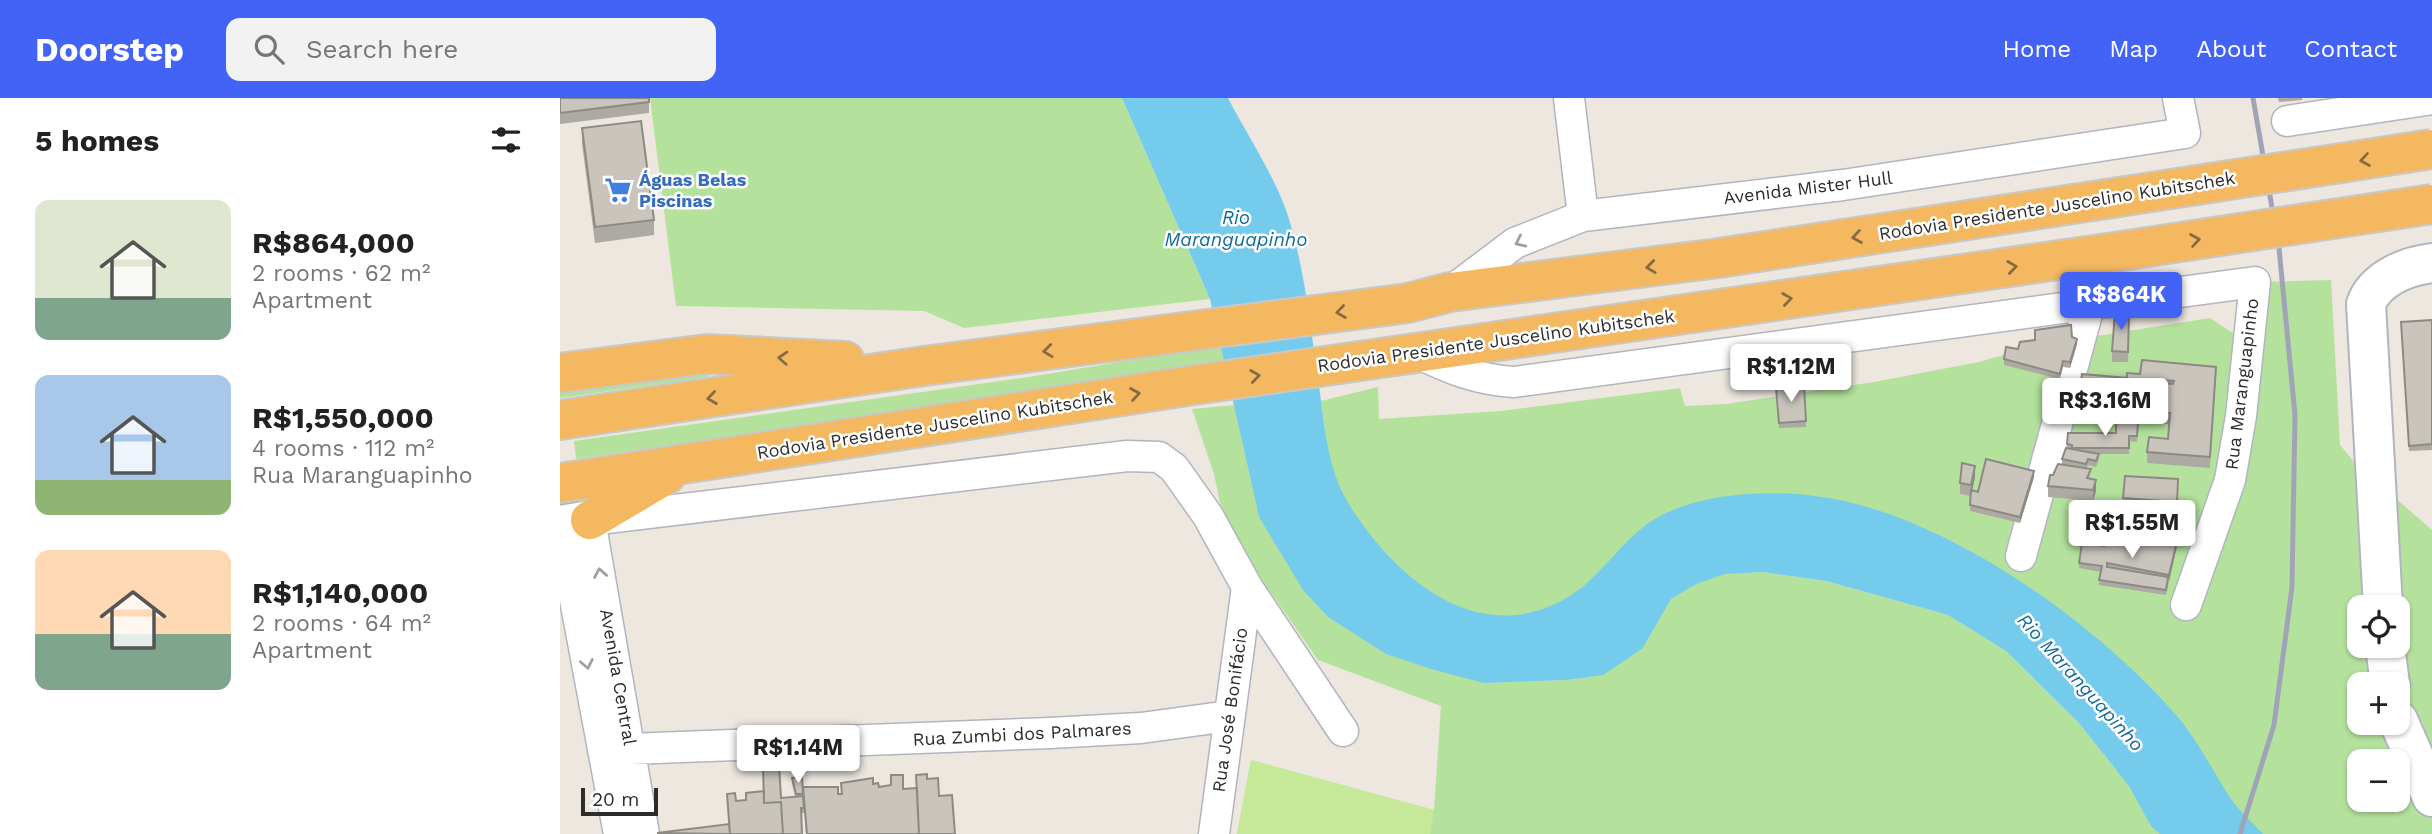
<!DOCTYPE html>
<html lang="en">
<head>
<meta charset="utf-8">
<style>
	:root { --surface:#fff; --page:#f2f2f2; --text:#222; --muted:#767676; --accent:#4363f6 }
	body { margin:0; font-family:"Work Sans",sans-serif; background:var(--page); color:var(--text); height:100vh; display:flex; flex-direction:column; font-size:26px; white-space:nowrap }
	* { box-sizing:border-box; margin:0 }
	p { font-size:23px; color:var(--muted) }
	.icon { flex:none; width:38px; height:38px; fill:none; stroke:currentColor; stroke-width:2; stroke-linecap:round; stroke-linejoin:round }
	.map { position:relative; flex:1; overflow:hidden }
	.drawer { display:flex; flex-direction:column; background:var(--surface); width:560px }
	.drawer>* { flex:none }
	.fabs { position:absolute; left:1787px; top:497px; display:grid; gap:14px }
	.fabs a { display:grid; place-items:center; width:63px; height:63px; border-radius:14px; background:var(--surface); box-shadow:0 2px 5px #0004; font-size:35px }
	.scale { position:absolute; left:21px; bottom:18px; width:77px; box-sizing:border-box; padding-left:7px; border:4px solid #2c2c2c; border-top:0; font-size:19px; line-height:24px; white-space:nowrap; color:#2c2c2c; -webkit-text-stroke:5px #fff; paint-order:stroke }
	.price { position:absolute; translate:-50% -60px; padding:0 16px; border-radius:7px; background:#fff; color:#222; font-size:23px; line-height:46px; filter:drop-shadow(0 2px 4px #0008) }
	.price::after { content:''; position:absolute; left:50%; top:42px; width:21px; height:16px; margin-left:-10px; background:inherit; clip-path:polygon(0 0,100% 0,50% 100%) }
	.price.selected { background:var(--accent); color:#fff }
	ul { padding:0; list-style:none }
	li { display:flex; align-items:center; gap:21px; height:175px; padding:0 35px }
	li span { display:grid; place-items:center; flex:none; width:196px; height:140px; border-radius:14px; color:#555 }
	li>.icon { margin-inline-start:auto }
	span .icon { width:84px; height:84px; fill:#fffc; stroke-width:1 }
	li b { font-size:30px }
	h2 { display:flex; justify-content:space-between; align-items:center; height:84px; padding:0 35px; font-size:30px }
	header { display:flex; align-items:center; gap:42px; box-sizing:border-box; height:98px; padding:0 35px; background:var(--accent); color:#fff }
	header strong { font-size:33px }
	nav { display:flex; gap:38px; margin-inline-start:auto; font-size:24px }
	.search { width:490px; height:63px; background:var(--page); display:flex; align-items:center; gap:18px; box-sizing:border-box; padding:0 24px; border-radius:14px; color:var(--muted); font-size:26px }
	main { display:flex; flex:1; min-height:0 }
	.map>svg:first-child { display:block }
</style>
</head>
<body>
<header>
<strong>Doorstep</strong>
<div class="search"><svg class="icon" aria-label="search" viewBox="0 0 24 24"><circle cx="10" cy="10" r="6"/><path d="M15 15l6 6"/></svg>Search here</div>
<nav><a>Home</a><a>Map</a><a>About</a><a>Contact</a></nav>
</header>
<main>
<section class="drawer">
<h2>5 homes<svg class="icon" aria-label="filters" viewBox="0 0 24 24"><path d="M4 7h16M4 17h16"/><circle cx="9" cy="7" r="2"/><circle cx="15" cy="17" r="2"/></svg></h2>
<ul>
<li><span style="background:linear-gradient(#dfe7d0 70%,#7fa58c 0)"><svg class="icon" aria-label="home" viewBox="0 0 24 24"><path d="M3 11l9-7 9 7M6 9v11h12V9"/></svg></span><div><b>R$864,000</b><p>2 rooms · 62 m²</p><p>Apartment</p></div></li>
<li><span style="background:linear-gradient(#a9c7e8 75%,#8fb573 0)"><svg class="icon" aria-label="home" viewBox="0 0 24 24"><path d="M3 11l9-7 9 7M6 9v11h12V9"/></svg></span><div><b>R$1,550,000</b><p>4 rooms · 112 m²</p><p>Rua Maranguapinho</p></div></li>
<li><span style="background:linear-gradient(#ffd9b3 60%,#7fa58c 0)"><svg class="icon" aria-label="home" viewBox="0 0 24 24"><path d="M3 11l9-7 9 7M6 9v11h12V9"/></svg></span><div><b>R$1,140,000</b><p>2 rooms · 64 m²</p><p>Apartment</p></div></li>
</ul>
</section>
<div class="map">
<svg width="1872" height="736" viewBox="0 0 1872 736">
	<rect width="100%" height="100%" fill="#ede7df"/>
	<path fill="#b4e29d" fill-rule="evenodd" d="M 90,0 L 562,0 L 650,201 L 404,230 L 364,213 L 116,208 Z
		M 1771,182 L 1780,347 L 1795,365 L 1872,432 L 1872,736 L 677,736 L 691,662 L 874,712 L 881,608 L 758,562 L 665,429 L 654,376 L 632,311 L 674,307 L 699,419 L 924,585 L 1007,582 L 1043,576 L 1082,551 L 890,517 L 745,410 L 765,332 L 761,303 L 818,289 L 819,321 L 941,313 L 1120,290 L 1125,308 L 1166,306 L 1314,284 L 1419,264 L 1474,248 L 1650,220 L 1697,251 L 1702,184 ZM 1233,443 L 1508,567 L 1556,672 L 1518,624 L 1446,553 L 1388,517 L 1266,483 L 1202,474 L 1172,475 ZM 1799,509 L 1838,509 L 1838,548 L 1799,548 ZM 1799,586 L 1838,586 L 1838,625 L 1799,625 ZM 1799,663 L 1838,663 L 1838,702 L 1799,702 Z
		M 661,247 L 665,267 L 16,361 L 14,343 L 469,279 Z
		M 145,273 L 149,279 L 0,300 L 0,288 Z"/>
	<path fill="#c6e999" d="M 691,662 L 874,712 L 870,736 L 677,736 Z"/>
	<path fill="#75cbec" d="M 562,0 L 668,0 C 685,33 718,84 728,118 C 746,175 751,236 760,295 C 764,325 767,358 779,387 C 787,406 799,422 812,439 C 861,500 932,544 1008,499 C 1044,478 1065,435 1102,417 C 1145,395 1207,392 1255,398 C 1381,413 1534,523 1616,617 C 1636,640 1651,669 1667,695 C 1676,710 1691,723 1703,736 L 1600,736 L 1591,728 L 1569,688 L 1518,624 L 1446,553 L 1388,517 L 1266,483 L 1202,474 L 1165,476 L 1136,486 L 1111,501 L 1082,551 L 1043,577 L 1007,582 L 924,585 L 871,571 L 826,556 L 768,519 L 743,492 L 699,419 L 650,201 Z"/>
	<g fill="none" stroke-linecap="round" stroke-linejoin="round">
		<g stroke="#b2b5bf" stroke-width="33">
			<path id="minor" d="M 1009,0 L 1023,118
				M 1727,23 L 1872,1
				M 890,194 L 955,145 L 1023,118 L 1283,87 L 1625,35 L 1618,0
				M 858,255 C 890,271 918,282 954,284 L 1695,184 L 1681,318 L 1670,382 L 1626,507
				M 1,427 L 59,736
				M 1461,458 L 1530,205
				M 43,652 L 490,635 L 581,630 L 669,618
				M 84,736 L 30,422 L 567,358 L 599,359 L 614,370 L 648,418 L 687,489 L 783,633
				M 654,736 L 687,489"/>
		</g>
		<g stroke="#b2b5bf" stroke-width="42">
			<path id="secondary" d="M 0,427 L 30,422
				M 1823,509 L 1806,206 C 1815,181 1846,168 1872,165
				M 1825,548 L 1830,586
				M 1838,622 L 1872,699"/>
		</g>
		<g stroke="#c8c8c8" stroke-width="42">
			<path id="trunk" d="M 0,275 L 147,256 L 285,263
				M 0,322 L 364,268 L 848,205 L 890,194 L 1159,160 L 1559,99
				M 0,385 L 627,288 L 1568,152
				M 30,422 L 106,377"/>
		</g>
		<use href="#minor" stroke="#fff" stroke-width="30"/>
		<use href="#secondary" stroke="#fff" stroke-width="38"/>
		<use href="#trunk" stroke="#f4b960" stroke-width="38"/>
		<path stroke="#a1a4b6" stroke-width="5" d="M 1680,736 L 1714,627 L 1732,489 L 1735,317 L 1719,150 L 1693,0"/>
		<g stroke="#c8c8c8" stroke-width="42" stroke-linecap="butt">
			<path id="trunk-bridge" d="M 1559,99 L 1872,51
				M 1568,152 L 1872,106"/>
		</g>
		<use href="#trunk-bridge" stroke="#f4b960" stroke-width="38"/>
	</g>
	<path fill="#ada9a3" d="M 0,0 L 89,4 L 89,15 L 0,26 Z
		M 1718,0 L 1742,0 L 1742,2 L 1719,4 Z
		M 22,30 L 94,122 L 94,137 L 35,145 L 22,46 Z
		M 1562,215 L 1569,215 L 1568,264 L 1552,264 L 1552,253 Z
		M 1872,222 L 1872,352 L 1849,353 L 1841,229 Z
		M 1512,239 L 1517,246 L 1510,270 L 1503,269 L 1500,281 L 1444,267 L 1444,261 L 1458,251 L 1475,242 Z
		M 1580,276 L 1656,279 L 1650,370 L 1587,365 L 1587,354 L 1608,341 L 1609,326 L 1599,326 L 1600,303 L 1580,301 L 1579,309 L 1563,309 L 1563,324 L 1578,331 L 1577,344 L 1569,343 L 1569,356 L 1539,356 L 1539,361 L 1536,369 L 1528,367 L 1526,371 L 1536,393 L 1533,403 L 1488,399 L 1488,388 L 1493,377 L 1502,367 L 1502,361 L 1507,350 L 1508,335 L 1556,335 L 1556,325 L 1513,324 L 1513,313 L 1521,283 L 1567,280 Z
		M 1244,287 L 1246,329 L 1219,330 L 1216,295 Z
		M 1415,379 L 1412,393 L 1418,394 L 1474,379 L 1460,425 L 1410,413 L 1411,398 L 1400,396 L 1400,385 Z
		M 1618,381 L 1617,409 L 1563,405 L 1563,400 Z
		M 1544,448 L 1617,448 L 1606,497 L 1539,487 L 1541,474 L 1519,470 L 1519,465 Z
		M 242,679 L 243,698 L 243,689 L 281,696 L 281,685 L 313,686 L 319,689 L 343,691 L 357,690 L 367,681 L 379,698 L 395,736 L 246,736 L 244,710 L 244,715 L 169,726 L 167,696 L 176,703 L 235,699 L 232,685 L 232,680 Z"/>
	<path fill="#8d8a84" d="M 1517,241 L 1517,246 L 1510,270 L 1510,264 Z
		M 1415,368 L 1415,379 L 1411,398 L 1411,387 Z
		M 1474,373 L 1474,379 L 1460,425 L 1460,419 Z
		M 1536,382 L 1536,393 L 1533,403 L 1533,392 Z
		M 1617,443 L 1617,448 L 1609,483 L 1609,477 Z"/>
	<path fill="#c9c5bd" stroke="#8d8a84" stroke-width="2" fill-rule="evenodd" d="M 0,0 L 89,0 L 89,4 L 0,15 Z
		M 81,23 L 94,122 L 35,129 L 22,30 Z
		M 1562,210 L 1567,210 L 1569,215 L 1568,254 L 1552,253 L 1555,215 L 1562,215 Z
		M 1872,222 L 1872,346 L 1849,348 L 1841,224 Z
		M 1511,227 L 1512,239 L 1517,241 L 1510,264 L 1503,263 L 1500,276 L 1444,261 L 1446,249 L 1458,251 L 1460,244 L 1475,242 L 1475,232 Z
		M 1582,262 L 1656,269 L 1650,359 L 1587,354 L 1589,339 L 1608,341 L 1610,315 L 1599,315 L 1601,292 L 1580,290 L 1579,298 L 1563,298 L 1563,314 L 1513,313 L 1517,283 L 1566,288 L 1567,275 L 1580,276 ZM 1602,282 L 1614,283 L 1613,286 L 1602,285 Z
		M 1522,276 L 1567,280 L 1566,288 L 1521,283 Z
		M 1244,287 L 1246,323 L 1219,325 L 1216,290 Z
		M 1556,324 L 1578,325 L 1577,338 L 1569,338 L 1569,350 L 1512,350 L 1512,347 L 1507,346 L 1508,335 L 1556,335 Z
		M 1506,350 L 1539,356 L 1536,363 L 1528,361 L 1526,366 L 1502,361 Z
		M 1426,361 L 1474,373 L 1460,419 L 1410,407 L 1411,392 L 1418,394 Z
		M 1402,365 L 1415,368 L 1411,387 L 1400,385 Z
		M 1498,366 L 1531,371 L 1527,380 L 1536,382 L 1533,392 L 1488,388 L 1490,377 L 1493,377 Z
		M 1565,378 L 1618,381 L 1617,404 L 1563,400 Z
		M 1546,436 L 1617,443 L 1609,477 L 1547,465 L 1547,469 L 1608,479 L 1606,492 L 1539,482 L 1542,468 L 1519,465 L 1522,445 L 1544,448 Z
		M 219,667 L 221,700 L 243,698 L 244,710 L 241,710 L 242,736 L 223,736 L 221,704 L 204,705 L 203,669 Z
		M 367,676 L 367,681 L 378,680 L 379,698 L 392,697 L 395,736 L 359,736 L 356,677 Z
		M 331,677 L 343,677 L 343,691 L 357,690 L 359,736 L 247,736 L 243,689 L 278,689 L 278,696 L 282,696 L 281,685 L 313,680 L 313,686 L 318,685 L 319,689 L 331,687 Z
		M 242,679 L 243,696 L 236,696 L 232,680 Z
		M 204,693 L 204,705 L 221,704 L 223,736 L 170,736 L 167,696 L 175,695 L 176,703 L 186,702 L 186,695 Z
		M 169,726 L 170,736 L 97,735 Z"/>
	<defs><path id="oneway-chevron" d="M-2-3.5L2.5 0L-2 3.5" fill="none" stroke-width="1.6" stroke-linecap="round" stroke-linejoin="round" transform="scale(1.75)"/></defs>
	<g stroke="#866b43">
		<use href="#oneway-chevron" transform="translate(1805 62) rotate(171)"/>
		<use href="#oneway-chevron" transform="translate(1297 139) rotate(171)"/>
		<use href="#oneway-chevron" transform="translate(1635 142) rotate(-9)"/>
		<use href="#oneway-chevron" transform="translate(1091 169) rotate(173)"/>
		<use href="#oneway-chevron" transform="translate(1452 169) rotate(-8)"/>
		<use href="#oneway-chevron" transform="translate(1227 201) rotate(-8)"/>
		<use href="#oneway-chevron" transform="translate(781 214) rotate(172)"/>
		<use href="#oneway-chevron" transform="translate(488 253) rotate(173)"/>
		<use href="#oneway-chevron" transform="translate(223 260) rotate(-177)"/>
		<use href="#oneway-chevron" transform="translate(695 278) rotate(-8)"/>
		<use href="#oneway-chevron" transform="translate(575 296) rotate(-9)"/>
		<use href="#oneway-chevron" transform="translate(152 300) rotate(172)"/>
	</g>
	<g stroke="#a0a0a0">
		<use href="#oneway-chevron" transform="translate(960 144) rotate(155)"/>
		<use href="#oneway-chevron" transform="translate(40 475) rotate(-100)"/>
		<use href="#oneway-chevron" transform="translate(27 566) rotate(79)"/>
	</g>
	<defs>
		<g id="supermarket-bare" transform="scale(2.1)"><path d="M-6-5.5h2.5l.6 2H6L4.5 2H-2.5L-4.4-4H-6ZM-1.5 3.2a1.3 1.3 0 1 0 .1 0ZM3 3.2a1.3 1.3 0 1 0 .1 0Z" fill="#3f7fe0" stroke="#fff" stroke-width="2.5" paint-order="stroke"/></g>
	</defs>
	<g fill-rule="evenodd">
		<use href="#supermarket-bare" x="58" y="92"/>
	</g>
	<g text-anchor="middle" stroke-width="5" stroke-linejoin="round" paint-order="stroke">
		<g font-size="18" font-weight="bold" fill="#366cbe" stroke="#fff" text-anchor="start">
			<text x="79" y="88">Águas Belas<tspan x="79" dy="21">Piscinas</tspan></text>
		</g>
		<g font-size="18" fill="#2c2c2c" stroke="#fff">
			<text transform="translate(1248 90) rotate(-7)" y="6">Avenida Mister Hull</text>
			<text transform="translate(1497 108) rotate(-9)" y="6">Rodovia Presidente Juscelino Kubitschek</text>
			<text transform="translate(936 243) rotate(-8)" y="6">Rodovia Presidente Juscelino Kubitschek</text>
			<text transform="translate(1682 286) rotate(-83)" y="6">Rua Maranguapinho</text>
			<text transform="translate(375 327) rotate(-9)" y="6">Rodovia Presidente Juscelino Kubitschek</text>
			<text transform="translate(58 579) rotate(80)" y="6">Avenida Central</text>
			<text transform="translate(670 612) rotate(-82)" y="6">Rua José Bonifácio</text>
			<text transform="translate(462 636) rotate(-3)" y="6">Rua Zumbi dos Palmares</text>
		</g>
		<g font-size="19" font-style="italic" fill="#116a9b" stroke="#fff">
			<text x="676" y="126">Rio<tspan x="676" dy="22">Maranguapinho</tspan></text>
			<text transform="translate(1521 584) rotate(48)" y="7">Rio Maranguapinho</text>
		</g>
	</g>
</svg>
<div class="fabs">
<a><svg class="icon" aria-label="locate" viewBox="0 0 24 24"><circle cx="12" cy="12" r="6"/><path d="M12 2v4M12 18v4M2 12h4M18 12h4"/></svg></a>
<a>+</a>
<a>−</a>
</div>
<div class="scale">20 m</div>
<b class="price selected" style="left:1561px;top:234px">R$864K</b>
<b class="price" style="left:1231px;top:306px">R$1.12M</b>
<b class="price" style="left:1545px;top:340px">R$3.16M</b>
<b class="price" style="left:1572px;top:462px">R$1.55M</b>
<b class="price" style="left:238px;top:687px">R$1.14M</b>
</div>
</main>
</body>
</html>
